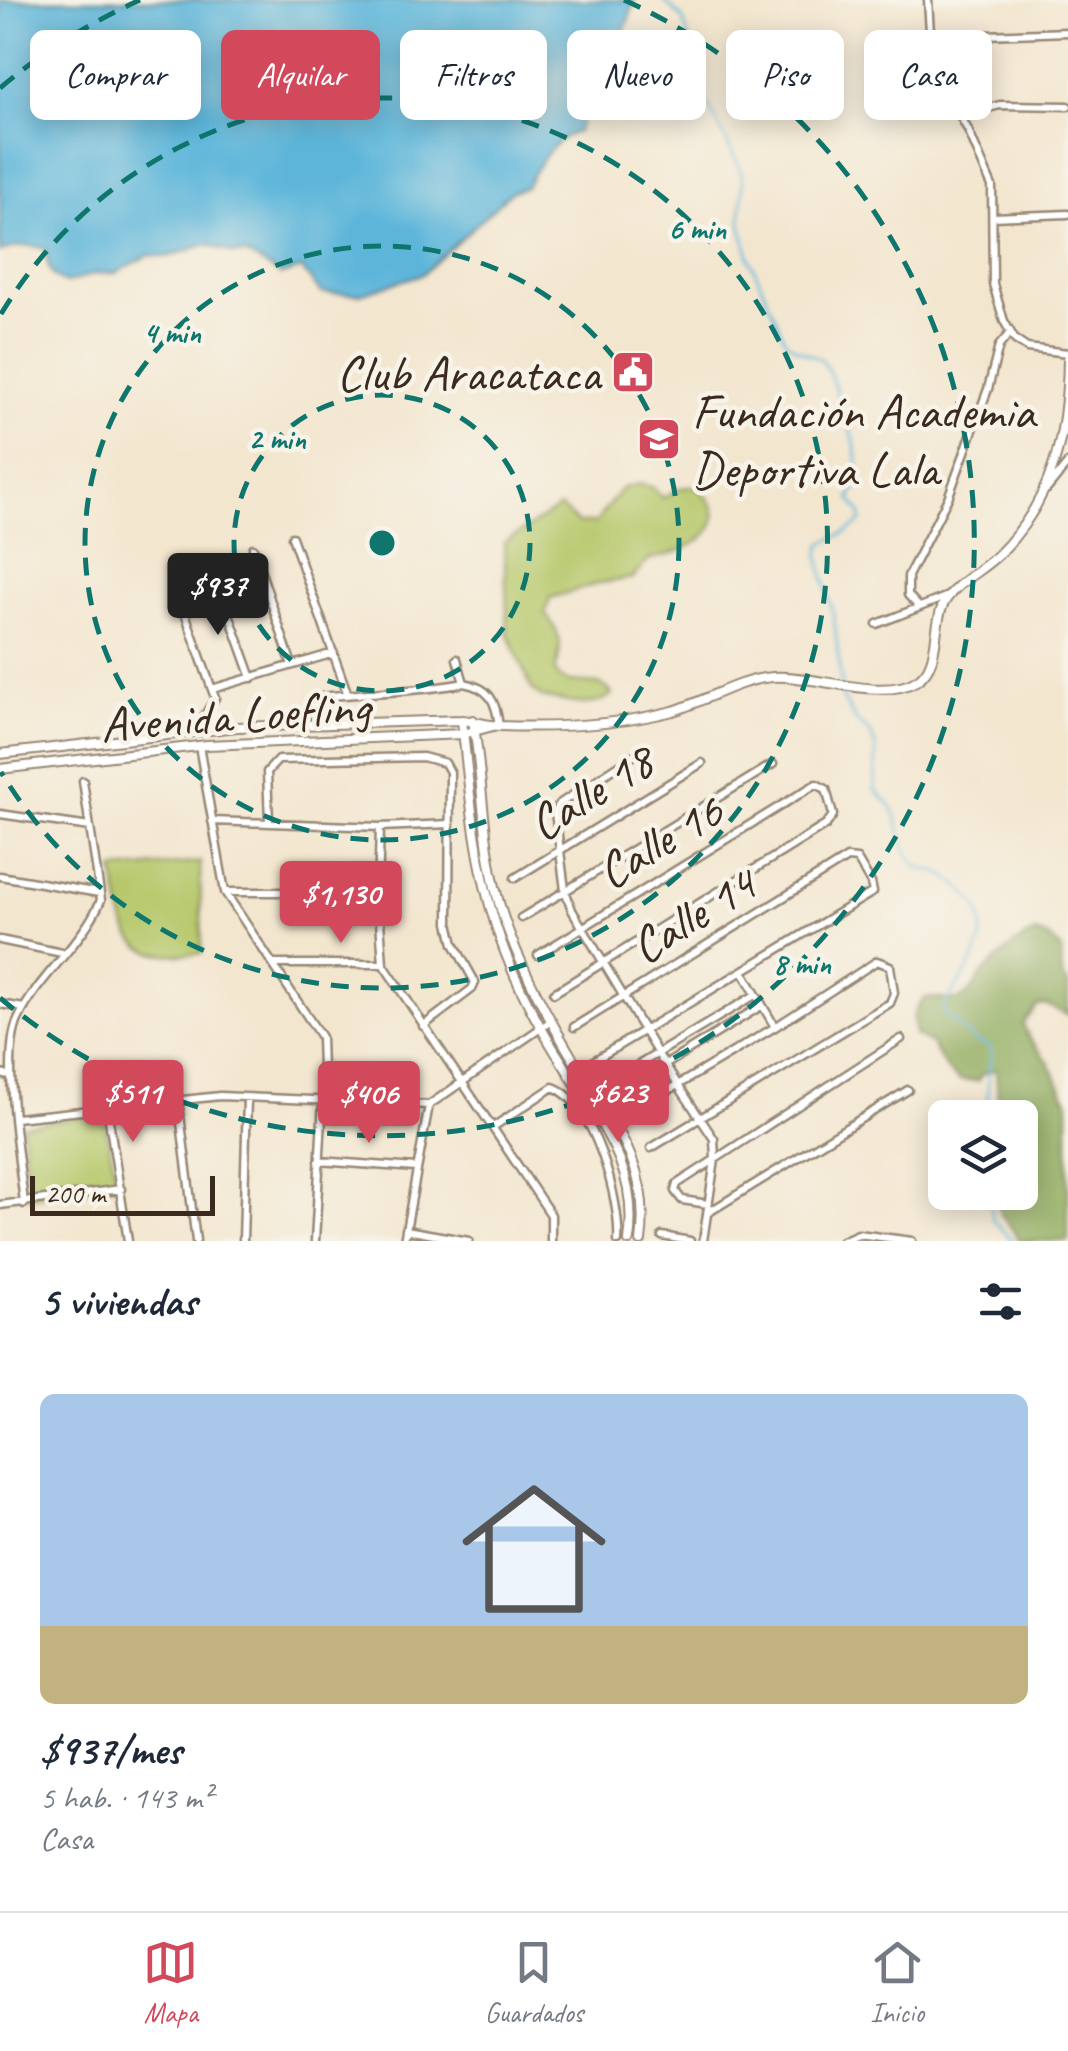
<!DOCTYPE html>
<html lang="es">
<head>
<meta charset="utf-8">
<style>
	:root { --surface:#fff; --page:#f6f6f7; --text:#1f2937; --muted:#747a83; --line:#e0e1e3; --accent:#d1495b }
	body { margin:0; font-family:Caveat,sans-serif; background:var(--page); color:var(--text); height:100vh; display:flex; flex-direction:column; font-size:38px; white-space:nowrap }
	* { box-sizing:border-box; margin:0 }
	p { font-size:32px; color:var(--muted) }
	.icon { flex:none; width:55px; height:55px; fill:none; stroke:currentColor; stroke-width:2; stroke-linecap:round; stroke-linejoin:round }
	.map { position:relative; height:1241px; overflow:hidden }
	.panel { display:flex; flex-direction:column; background:var(--surface); flex:1 }
	.panel>* { flex:none }
	.banner { position:absolute; left:30px; top:30px; width:1010px; height:90px; display:flex; gap:20px }
	.buttons { position:absolute; left:928px; top:1100px; display:grid; gap:20px }
	.buttons a { display:grid; place-items:center; width:110px; height:110px; border-radius:15px; background:var(--surface); box-shadow:0 5px 25px #0003; font-size:50px }
	.scale { position:absolute; left:30px; bottom:25px; width:185px; box-sizing:border-box; padding-left:10px; border:5px solid #3b2a1e; border-top:0; font-size:28px; line-height:35px; white-space:nowrap; color:#3b2a1e; -webkit-text-stroke:8px #f7f3e8; paint-order:stroke }
	.price { position:absolute; translate:-50% -85px; padding:0 22px; border-radius:10px; background:var(--accent); color:#fff; font-size:32px; line-height:65px; filter:drop-shadow(0 2px 5px #0008) }
	.price::after { content:''; position:absolute; left:50%; top:60px; width:30px; height:22px; margin-left:-15px; background:inherit; clip-path:polygon(0 0,100% 0,50% 100%) }
	.price.active { background:#222; color:#fff }
	ul { padding:0; list-style:none }
	li { display:grid; align-content:center; gap:20px; height:530px; padding:0 40px }
	li span { display:grid; place-items:center; height:310px; border-radius:15px; color:#555 }
	li>.icon { margin-inline-start:auto }
	span .icon { width:180px; height:180px; fill:#fffc; stroke-width:1 }
	li b { font-size:42px }
	h2 { display:flex; justify-content:space-between; align-items:center; height:120px; padding:0 40px; font-size:42px }
	.chip { padding:0 35px; border-radius:15px; background:var(--surface); box-shadow:0 5px 25px #0003; font-size:35px; line-height:90px }
	.chip.active { background:var(--accent); color:#fff }
	.dock { display:flex; justify-content:space-around; align-items:center; height:140px; border-top:2px solid var(--line); background:var(--surface); font-size:28px; color:var(--muted) }
	.dock a { display:grid; justify-items:center; gap:5px }
	.dock .active { color:var(--accent) }
	.map>svg:first-child { display:block }
</style>
</head>
<body>
<div class="map">
<svg width="1068" height="1241" viewBox="0 0 1068 1241">
	<rect width="100%" height="100%" fill="#f7f3e8"/>
	<filter id="ink" filterUnits="userSpaceOnUse"><feTurbulence type="fractalNoise" baseFrequency=".01" numOctaves="2"/><feDisplacementMap in="SourceGraphic" scale="20" xChannelSelector="R" yChannelSelector="G"/><feConvolveMatrix kernelMatrix="1 2 1 2 8 2 1 2 1" color-interpolation-filters="sRGB"/></filter>
	<filter id="wash" filterUnits="userSpaceOnUse"><feTurbulence type="fractalNoise" baseFrequency=".0048" numOctaves="4" result="noise"/><feDisplacementMap in="SourceGraphic" scale="40" xChannelSelector="R" yChannelSelector="G"/><feGaussianBlur stdDeviation="2.25" result="paint"/><feColorMatrix in="noise" values="0 0 0 0 0 0 0 0 0 0 0 0 0 0 0 0 0 1.4 0 .05"/><feComposite in="paint" operator="in"/></filter>
	<g filter="url(#wash)">
		<rect width="100%" height="100%" fill="#f3e6cf"/>
		<path fill="#b6c86b" stroke="#787944" stroke-width="2.5" d="M 639,484 L 652,487 L 663,498 L 681,488 L 695,486 C 745,525 688,553 649,559 L 633,578 L 600,583 L 550,598 L 545,614 C 562,635 563,646 555,671 C 567,694 598,672 612,694 C 593,712 562,700 541,697 L 531,688 L 508,633 L 504,543 L 560,507 L 578,523 L 595,523 L 622,488 Z
			M 200,862 L 202,953 C 126,961 125,938 114,870 Z
			M 103,1114 L 118,1185 L 29,1198 L 22,1125 Z"/>
		<path fill="#90ac5f" stroke="#666b3e" stroke-width="2.5" d="M 1036,933 L 1050,938 L 1061,949 L 1062,975 L 1068,984 L 1068,1015 L 1047,1005 L 1037,1006 L 1023,1024 L 1029,1038 L 1048,1061 L 1068,1101 L 1068,1241 L 1018,1241 C 1013,1222 991,1216 1000,1193 L 1020,1192 L 1020,1118 L 999,1117 L 996,1069 L 981,1075 L 978,1081 L 959,1080 L 947,1070 L 931,1044 L 915,1035 C 912,1019 912,1009 925,998 C 936,997 948,1001 957,1000 C 970,998 976,980 985,971 C 999,957 1016,940 1036,933 Z"/>
		<path fill="#5db6da" stroke="#4c707c" stroke-width="2.5" d="M 0,0 L 634,0 L 628,22 L 615,49 L 618,62 L 614,74 L 608,85 L 592,97 L 577,132 C 556,136 535,168 526,187 L 512,191 L 423,274 L 360,294 L 321,293 L 302,269 L 281,275 L 246,254 L 234,254 L 208,244 L 167,257 L 149,255 L 116,273 L 93,274 L 67,283 C 52,279 46,267 47,250 C 32,243 14,246 0,252 Z"/>
		<g fill="none" stroke-linecap="round" stroke-linejoin="round">
			<path stroke="#5db6da" stroke-width="2.5" d="M 663,0 L 683,19 L 706,100 L 739,166 L 743,180 L 741,224 L 750,259 L 785,340 L 795,348 L 821,359 L 829,371 L 854,440 L 861,481 L 850,498 L 861,513 L 861,522 C 851,533 834,536 821,545 L 819,557 L 834,618 L 843,699 L 857,722 L 871,734 L 876,748 L 875,789 C 880,796 886,800 891,806 C 902,823 900,848 915,864 C 922,872 934,869 943,875 C 1012,917 976,958 944,1006 L 944,1013 L 974,1040 L 991,1047 L 986,1118
				M 988,1192 L 993,1220 L 1013,1241"/>
		</g>
	</g>
	<g filter="url(#ink)">
		<g fill="none" stroke-linecap="round" stroke-linejoin="round">
			<g stroke="#978876" stroke-width="11">
				<path id="minor" d="M 928,0 L 932,64 L 968,130 L 992,186 L 993,284 L 1004,321 L 1015,340 L 1027,348 L 1068,353
					M 929,44 L 984,35 L 1068,32
					M 961,115 L 1000,105 L 1068,106
					M 993,217 L 1068,214
					M 1047,489 L 1068,463
					M 292,537 L 348,695
					M 253,548 L 292,665
					M 175,574 L 186,616 L 215,698 L 205,715 L 185,733
					M 219,586 L 252,678
					M 919,607 L 908,595 L 908,576 L 948,498 L 988,389 L 999,346 L 1010,333
					M 877,624 L 948,596
					M 457,659 L 464,683 C 490,688 496,701 499,726
					M 212,689 L 334,653
					M 302,725 L 310,708 L 322,697 C 367,692 421,692 464,683
					M 199,746 L 225,892 L 321,1037 L 323,1100 L 315,1241
					M 647,747 L 559,804 L 555,812 L 565,890 L 572,910 L 664,1064 L 714,1139 L 715,1160 L 703,1241
					M 0,814 L 90,827
					M 212,821 L 380,827 L 450,824
					M 269,821 L 267,772 L 278,760 L 423,757 L 445,763 L 450,772 L 449,923 L 454,944 L 475,982 L 472,989 L 423,1026
					M 380,827 L 378,892 L 383,964 L 551,1215 L 551,1241
					M 0,876 L 99,893
					M 515,878 L 702,763
					M 225,892 L 378,892
					M 521,918 L 773,764
					M 0,940 L 62,953
					M 538,955 L 816,784 L 826,789 L 833,815 L 826,825 L 554,993
					M 275,964 L 383,964
					M 743,972 L 775,1027
					M 0,1004 L 24,1008
					M 574,1027 L 847,858 L 857,859 L 871,883 L 873,892 L 595,1060
					M 0,1074 L 10,1076
					M 178,1099 L 196,1241
					M 590,1105 L 595,1092 L 610,1082 L 755,995
					M 590,1105 L 603,1103 L 761,1006
					M 107,1107 L 128,1241
					M 639,1108 L 775,1027 L 877,961 L 890,966 L 894,993 L 890,1003 L 651,1148
					M 16,1118 L 220,1096 L 429,1105 L 551,1021
					M 493,1127 L 553,1087 C 594,1101 621,1202 618,1241
					M 319,1161 L 416,1168
					M 24,1204 C 20,1160 1,1057 18,1020 C 38,976 82,945 101,900 L 83,781
					M 708,1204 L 682,1200 L 675,1191 L 677,1184 L 901,1039
					M 0,1205 L 121,1189
					M 709,1212 L 908,1090
					M 406,1230 L 469,1241
					M 662,1236 L 690,1241
					M 243,1241 L 247,1098
					M 404,1241 L 429,1105
					M 842,1241 L 858,1234 L 912,1241"/>
			</g>
			<g stroke="#978876" stroke-width="12">
				<path id="tertiary" d="M 462,720 C 470,799 476,876 505,952 C 520,991 542,1032 565,1067 C 601,1125 639,1167 629,1241
					M 473,720 C 484,786 482,852 503,916 C 519,964 544,1010 570,1054 C 607,1117 652,1160 641,1241
					M 0,754 L 237,727 L 462,720 C 474,721 486,725 499,726 C 555,728 618,725 673,711 C 706,701 739,679 773,677 C 813,674 882,702 916,681 C 941,666 932,628 943,605 C 954,583 982,571 999,554 C 1054,500 1067,433 1068,359
					M 0,769 L 207,745 L 463,734 L 493,726"/>
			</g>
			<use href="#minor" stroke="#fff" stroke-width="6"/>
			<use href="#tertiary" stroke="#fff" stroke-width="8"/>
		</g>
	</g>
	<g fill="none" stroke="#0f766e" stroke-width="5" stroke-dasharray="18 12">
		<circle cx="382" cy="543" r="148"/>
		<circle cx="382" cy="543" r="297"/>
		<path d="M1 314A445 445 0 1 1 1 772"/>
		<path d="M0 88A594 594 0 0 1 140 0M624 0A594 594 0 1 1 0 998"/>
	</g>
	<defs>
		<g id="civic-square" transform="scale(2.25)"><rect x="-9" y="-9" width="18" height="18" rx="4" fill="#d1495b" stroke="#f7f3e8"/><path d="M-.6-6.5H3V-4.5H.6V-3L4-1V1h2V6H-6V1h2V-1L-.6-3ZM-1.2 2.5V6h2.4V2.5Z" fill="#fff"/></g>
		<g id="university-square" transform="scale(2.25)"><rect x="-9" y="-9" width="18" height="18" rx="4" fill="#d1495b" stroke="#f7f3e8"/><path d="M0-5L7-2L0 1L-7-2ZM-4 1L0 2.5L4 1V4Q0 6-4 4Z" fill="#fff"/></g>
	</defs>
	<g fill-rule="evenodd">
		<use href="#civic-square" x="633" y="372"/>
		<use href="#university-square" x="659" y="439"/>
	</g>
	<g text-anchor="middle" stroke-width="9" stroke-linejoin="round" paint-order="stroke">
		<g font-size="50" fill="#3b2a1e" stroke="#f7f3e8" text-anchor="end">
			<text x="600" y="390">Club Aracataca</text>
			<text x="692" y="428" text-anchor="start">Fundación Academia<tspan x="692" dy="58">Deportiva Lala</tspan></text>
		</g>
		<g font-size="50" fill="#3b2a1e" stroke="#f7f3e8">
			<text transform="translate(235 714) rotate(-4)" y="18">Avenida Loefling</text>
			<text transform="translate(590 791) rotate(-32)" y="18">Calle 18</text>
			<text transform="translate(659 840) rotate(-31)" y="18">Calle 16</text>
			<text transform="translate(692 914) rotate(-32)" y="18">Calle 14</text>
		</g>
	</g>
	<circle cx="382" cy="543" r="15" fill="#0f766e" stroke="#f7f3e8" stroke-width="5"/>
	<g font-size="30" text-anchor="middle" font-weight="bold" fill="#0f766e" stroke="#f7f3e8" stroke-width="9" stroke-linejoin="round" paint-order="stroke">
		<text x="697" y="239">6 min</text>
		<text x="172" y="343">4 min</text>
		<text x="277" y="449">2 min</text>
		<text x="802" y="974">8 min</text>
	</g>
</svg>
<div class="buttons">
<a><svg class="icon" aria-label="layers" viewBox="0 0 24 24"><path d="M12 4l9 5-9 5-9-5zM3 14l9 5 9-5"/></svg></a>
</div>
<div class="scale">200 m</div>
<b class="price active" style="left:218px;top:638px">$937</b>
<b class="price" style="left:341px;top:946px">$1,130</b>
<b class="price" style="left:133px;top:1145px">$511</b>
<b class="price" style="left:618px;top:1145px">$623</b>
<b class="price" style="left:369px;top:1146px">$406</b>
<div class="banner">
<a class="chip">Comprar</a>
<a class="chip active">Alquilar</a>
<a class="chip">Filtros</a>
<a class="chip">Nuevo</a>
<a class="chip">Piso</a>
<a class="chip">Casa</a>
</div>
</div>
<section class="panel">
<h2>5 viviendas<svg class="icon" aria-label="filters" viewBox="0 0 24 24"><path d="M4 7h16M4 17h16"/><circle cx="9" cy="7" r="2"/><circle cx="15" cy="17" r="2"/></svg></h2>
<ul>
<li><span style="background:linear-gradient(#a9c7e8 75%,#c2b280 0)"><svg class="icon" aria-label="home" viewBox="0 0 24 24"><path d="M3 11l9-7 9 7M6 9v11h12V9"/></svg></span><div><b>$937/mes</b><p>5 hab. · 143 m²</p><p>Casa</p></div></li>
</ul>
</section>
<nav class="dock">
<a class="active"><svg class="icon" aria-label="map" viewBox="0 0 24 24"><path d="M3 6l6-2 6 2 6-2v14l-6 2-6-2-6 2zM9 4v14M15 6v14"/></svg>Mapa</a>
<a><svg class="icon" aria-label="saved" viewBox="0 0 24 24"><path d="M7 4h10v16l-5-4-5 4z"/></svg>Guardados</a>
<a><svg class="icon" aria-label="home" viewBox="0 0 24 24"><path d="M3 11l9-7 9 7M6 9v11h12V9"/></svg>Inicio</a>
</nav>
</body>
</html>
